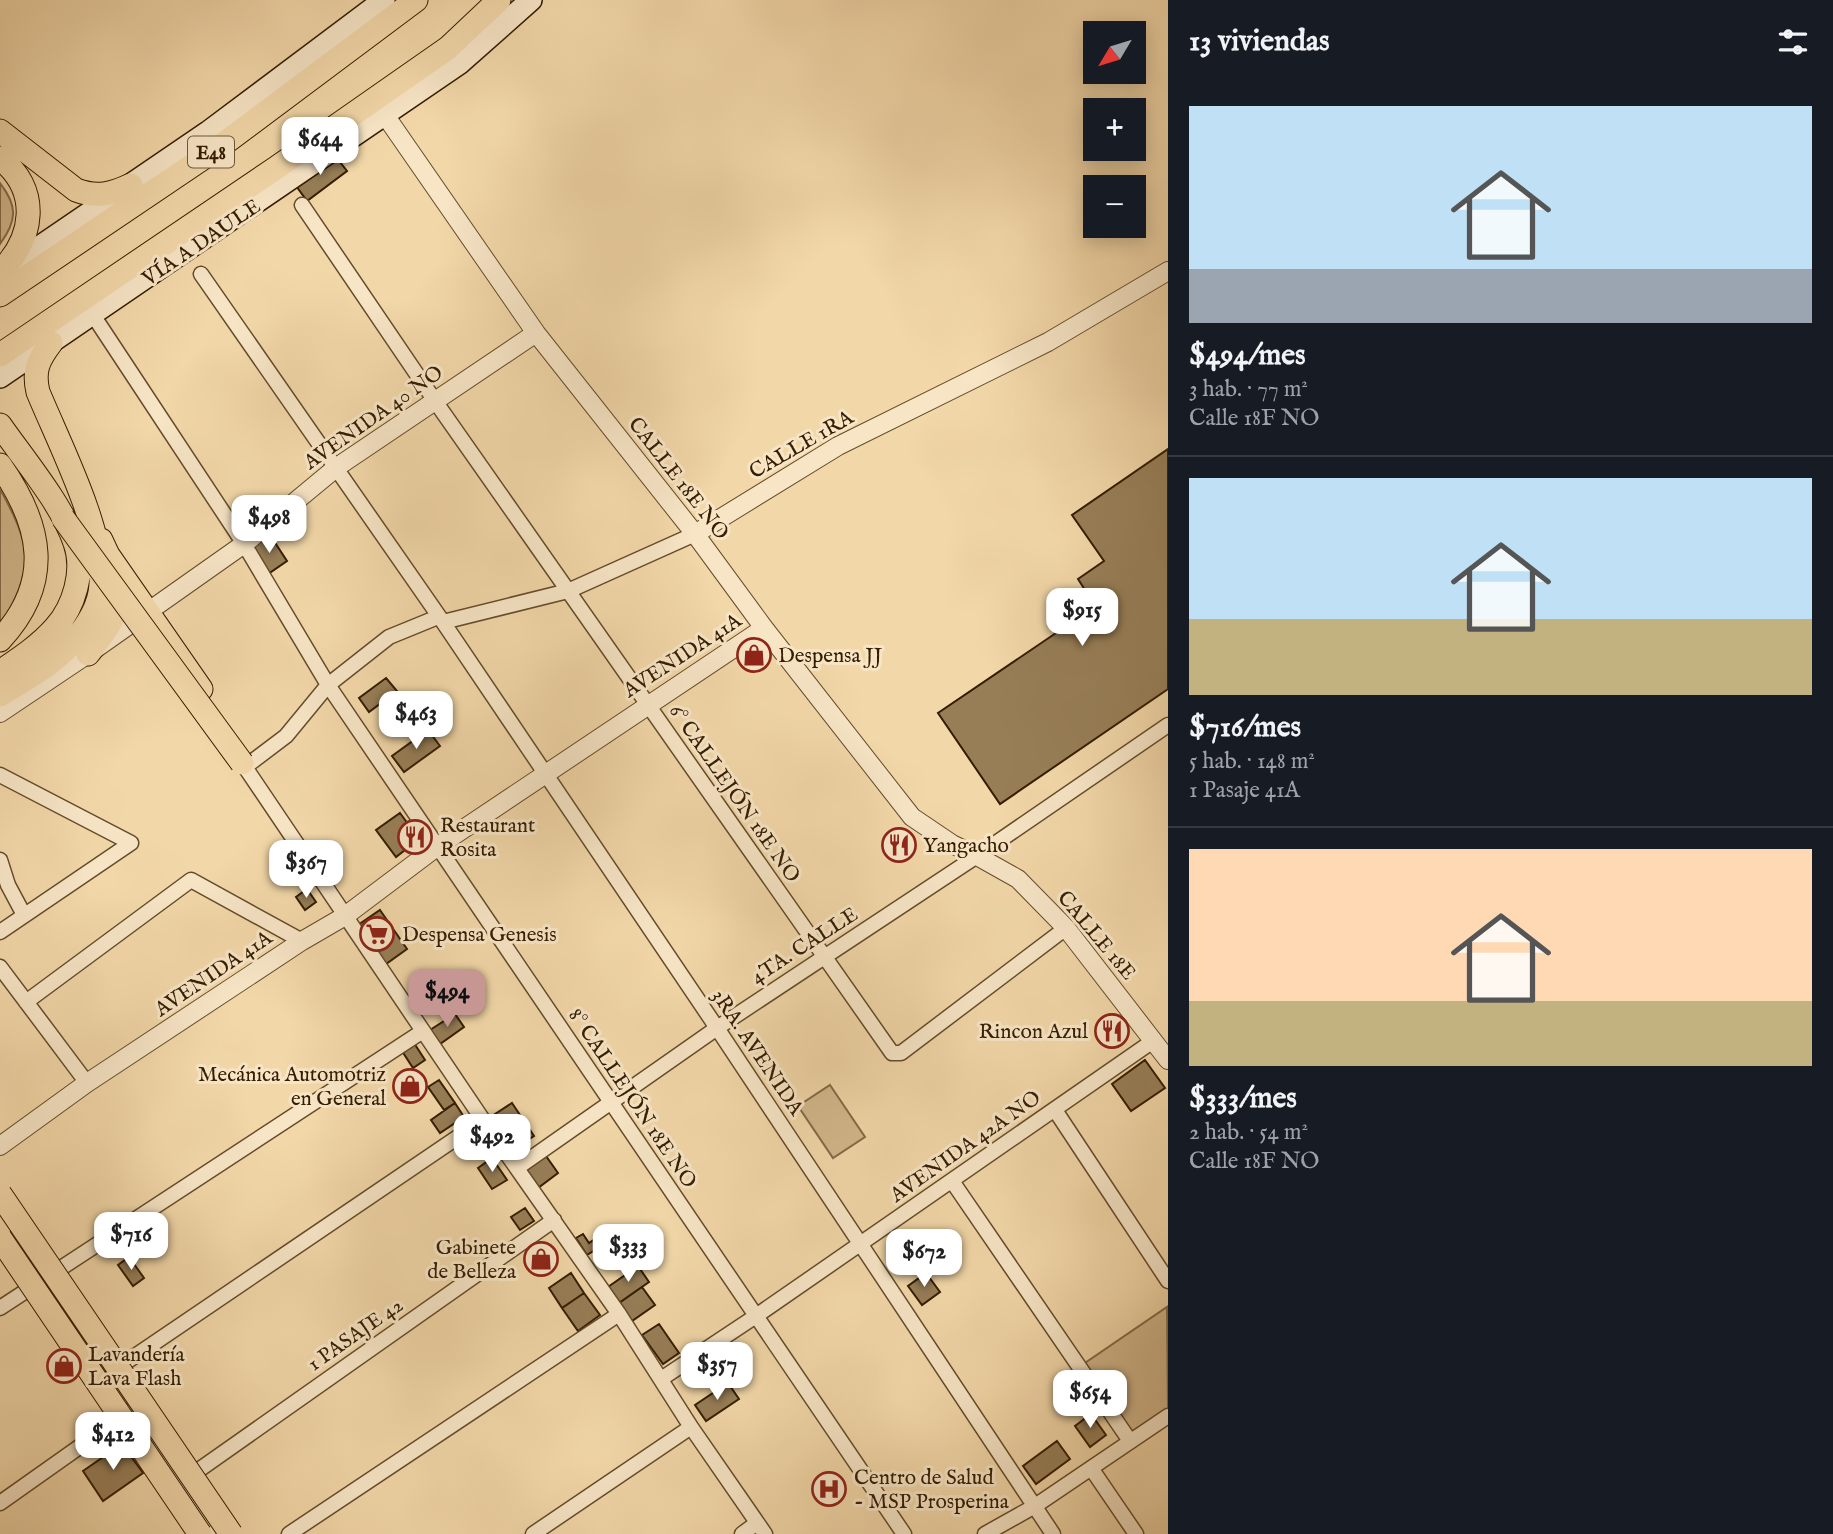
<!DOCTYPE html>
<html lang="es">
<head>
<meta charset="utf-8">
<style>
	:root { --surface:#171b24; --page:#242831; --text:#f1f3f6; --muted:#9ea1a6; --line:#363941; --accent:#c59692 }
	body { margin:0; font-family:"IM FELL English",serif; background:var(--page); color:var(--text); height:100vh; display:flex; flex-direction:column; font-size:26px; white-space:nowrap }
	* { box-sizing:border-box; margin:0 }
	p { font-size:23px; color:var(--muted) }
	.icon { flex:none; width:38px; height:38px; fill:none; stroke:currentColor; stroke-width:2; stroke-linecap:round; stroke-linejoin:round }
	.map { position:relative; flex:1; overflow:hidden }
	.panel { display:flex; flex-direction:column; background:var(--surface); width:665px }
	.panel>* { flex:none }
	.needle { width:46px; rotate:232deg }
	.tools { position:absolute; left:1083px; top:21px; display:grid; gap:14px }
	.tools a { display:grid; place-items:center; width:63px; height:63px; border-radius:0px; background:var(--surface); box-shadow:0 4px 18px #0003; font-size:35px }
	.price { position:absolute; translate:-50% -60px; padding:0 16px; border-radius:14px; background:#fff; color:#222; font-size:23px; line-height:46px; filter:drop-shadow(0 2px 4px #0008) }
	.price::after { content:''; position:absolute; left:50%; top:42px; width:21px; height:16px; margin-left:-10px; background:inherit; clip-path:polygon(0 0,100% 0,50% 100%) }
	.price.active { background:var(--accent); color:#111 }
	ul { padding:0; list-style:none }
	li { display:grid; align-content:center; gap:14px; height:371px; padding:0 21px }
	li+li { border-top:2px solid var(--line) }
	li span { display:grid; place-items:center; height:217px; border-radius:0px; color:#555 }
	li>.icon { margin-inline-start:auto }
	span .icon { width:126px; height:126px; fill:#fffc; stroke-width:1 }
	li b { font-size:30px }
	h2 { display:flex; justify-content:space-between; align-items:center; height:84px; padding:0 21px; font-size:30px }
	main { display:flex; flex:1; min-height:0 }
	.map>svg:first-child { display:block }
</style>
</head>
<body>
<main>
<div class="map">
<svg width="1168" height="1534" viewBox="0 0 1168 1534">
	<rect width="100%" height="100%" fill="#f2d7a8"/>
	<filter id="stains"><feTurbulence type="fractalNoise" baseFrequency=".00286" numOctaves="4"/><feColorMatrix values="0 0 0 0 .2 0 0 0 0 .09 0 0 0 0 .02 0 0 0 .5 -.17"/></filter>
	<radialGradient id="worn" r=".72"><stop offset=".6" stop-color="#630" stop-opacity="0"/><stop offset="1" stop-color="#630" stop-opacity=".3"/></radialGradient>
	<path fill="#d2b78b" stroke="#836a46" stroke-width="2" d="M 0,183 C 18,206 17,221 0,244 Z
		M 0,489 C 32,547 35,568 0,626 Z
		M 830,1085 L 865,1137 L 833,1158 L 798,1106 Z
		M 1167,1307 L 1168,1411 L 1131,1436 L 1082,1365 Z"/>
	<path fill="#977e57" stroke="#341d00" stroke-width="2" d="M 333,153 L 347,171 L 307,201 L 294,183 Z
		M 1168,449 L 1168,689 L 1000,804 L 938,713 L 1081,616 L 1070,600 L 1085,590 L 1078,579 L 1104,561 L 1072,515 Z
		M 270,535 L 287,561 L 268,574 L 250,549 Z
		M 386,678 L 397,691 L 369,712 L 359,698 Z
		M 428,730 L 440,746 L 404,772 L 392,756 Z
		M 400,813 L 419,839 L 396,857 L 376,830 Z
		M 307,889 L 316,902 L 305,910 L 296,897 Z
		M 380,910 L 407,949 L 386,964 L 358,925 Z
		M 455,1014 L 464,1027 L 440,1044 L 430,1030 Z
		M 1113,1018 L 1125,1034 L 1111,1044 L 1100,1028 Z
		M 414,1043 L 425,1060 L 413,1068 L 402,1051 Z
		M 1145,1060 L 1165,1088 L 1131,1111 L 1112,1084 Z
		M 407,1077 L 419,1092 L 414,1096 L 402,1081 Z
		M 439,1080 L 455,1103 L 444,1110 L 428,1087 Z
		M 455,1103 L 464,1117 L 440,1133 L 431,1120 Z
		M 512,1103 L 534,1136 L 514,1149 L 492,1116 Z
		M 546,1156 L 558,1173 L 538,1188 L 526,1170 Z
		M 492,1158 L 507,1180 L 492,1189 L 478,1168 Z
		M 525,1208 L 534,1221 L 520,1230 L 511,1217 Z
		M 583,1234 L 589,1243 L 598,1237 L 603,1245 L 587,1255 L 576,1238 Z
		M 551,1246 L 557,1256 L 532,1272 L 525,1263 Z
		M 129,1257 L 144,1278 L 133,1286 L 118,1265 Z
		M 638,1266 L 649,1282 L 619,1303 L 608,1287 Z
		M 571,1273 L 584,1293 L 562,1308 L 549,1288 Z
		M 926,1273 L 940,1292 L 922,1305 L 908,1286 Z
		M 642,1287 L 655,1305 L 632,1321 L 619,1303 Z
		M 584,1293 L 600,1315 L 578,1331 L 562,1308 Z
		M 659,1324 L 679,1353 L 663,1364 L 642,1335 Z
		M 63,1354 L 75,1371 L 65,1378 L 53,1361 Z
		M 728,1383 L 739,1399 L 706,1421 L 695,1405 Z
		M 1091,1414 L 1106,1435 L 1090,1447 L 1075,1426 Z
		M 1057,1441 L 1070,1459 L 1036,1484 L 1023,1466 Z
		M 122,1444 L 143,1473 L 103,1501 L 83,1471 Z"/>
	<g fill="none" stroke-linecap="round" stroke-linejoin="round">
		<g stroke="#644c2a" stroke-width="17">
			<path id="minor" d="M 302,205 L 435,401 L 892,1053 L 901,1053 L 1066,928
				M 201,274 L 443,622 L 717,1028 L 1053,1534
				M 93,315 L 244,544 L 328,685 L 904,1534
				M 433,619 L 389,637 L 328,685 L 286,736 L 245,767 L 483,1120 L 619,1314 L 691,1427 L 765,1534
				M 443,622 L 568,591 L 695,534
				M 0,775 L 131,843 L 0,932
				M 0,860 L 8,885 L 24,915
				M 0,967 L 87,1083
				M 26,1002 L 191,880 L 302,941
				M 1055,1110 L 1168,1281
				M 517,1168 L 717,1028 L 977,856 L 1168,725
				M 952,1181 L 1130,1441
				M 0,1308 L 423,1031
				M 113,1371 L 483,1120
				M 661,1379 L 756,1316 L 1153,1041
				M 1091,1468 L 1136,1534
				M 186,1479 L 554,1220
				M 0,1503 L 133,1409
				M 289,1534 L 619,1314
				M 533,1534 L 691,1427
				M 742,1534 L 757,1523
				M 985,1534 L 1035,1506 L 1168,1416"/>
		</g>
		<g stroke="#644c2a" stroke-width="20">
			<path id="tertiary" d="M 378,105 L 536,333 L 695,534 L 764,628 L 912,817 L 952,844 L 977,856 L 1018,879 L 1066,928 L 1168,1060
				M 695,534 L 838,446 L 1048,342 L 1168,271
				M 0,713 L 88,654 L 244,544 L 337,467 L 536,333
				M 0,1146 L 87,1083 L 302,941 L 345,916 L 438,846 L 764,628
				M 142,1423 L 215,1534"/>
		</g>
		<g stroke="#341d00" stroke-width="24">
			<path id="secondary" d="M 4,271 L 208,132 L 384,0
				M 0,377 L 460,63 L 531,0"/>
		</g>
		<g stroke="#341d00" stroke-width="25">
			<path id="primary" d="M 0,131 L 76,190 C 97,198 112,194 131,185
				M 0,158 C 41,191 34,238 0,272
				M 0,295 L 218,148 L 416,0
				M 0,355 L 276,168 L 448,48 L 499,0
				M 0,425 C 23,458 63,506 75,543 C 85,571 74,607 55,628 C 39,646 19,659 0,672
				M 0,465 C 42,525 54,582 0,640
				M 101,540 L 108,555 L 201,689
				M 88,654 C 104,633 125,610 117,582
				M 0,695 C 24,680 51,666 70,645 C 85,629 100,607 101,584 C 104,530 59,443 38,392 C 33,371 38,360 51,343"/>
		</g>
		<use href="#minor" stroke="#f7e5c6" stroke-width="14"/>
		<use href="#tertiary" stroke="#f7e5c6" stroke-width="18"/>
		<use href="#secondary" stroke="#f7e5c6" stroke-width="21"/>
		<use href="#primary" stroke="#f2d7a8" stroke-width="23"/>
		<g stroke="#341d00" stroke-width="25" stroke-linecap="butt">
			<path id="primary-bridge" d="M 63,518 L 242,763
				M 0,1194 L 231,1534
				M 0,1238 L 200,1534"/>
		</g>
		<use href="#primary-bridge" stroke="#f2d7a8" stroke-width="23"/>
	</g>
	<defs>
		<g id="shop-ring" transform="scale(1.75)"><circle r="9.5" fill="#f7e5c6" stroke="#8f2418" stroke-width="1.5"/><path d="M-5-2.5h2.3a2.7 3.5 0 0 1 5.4 0H5L5.5 6h-11ZM-1.5-2.5h3a1.5 2.3 0 0 0-3 0Z" fill="#8f2418"/></g>
		<g id="restaurant-ring" transform="scale(1.75)"><circle r="9.5" fill="#f7e5c6" stroke="#8f2418" stroke-width="1.5"/><path d="M-5-6h1v4h1v-4h1v4h1v-4h1v5L-1.5 .5V6h-2V.5L-5-1ZM5-6V6H3V1.5H1.5Q1.5-4 5-6Z" fill="#8f2418"/></g>
		<g id="supermarket-ring" transform="scale(1.75)"><circle r="9.5" fill="#f7e5c6" stroke="#8f2418" stroke-width="1.5"/><path d="M-6-5.5h2.5l.6 2H6L4.5 2H-2.5L-4.4-4H-6ZM-1.5 3.2a1.3 1.3 0 1 0 .1 0ZM3 3.2a1.3 1.3 0 1 0 .1 0Z" fill="#8f2418"/></g>
		<g id="hospital-ring" transform="scale(1.75)"><circle r="9.5" fill="#f7e5c6" stroke="#8f2418" stroke-width="1.5"/><path d="M-5-5h3v3.5h4V-5h3V5h-3V1.5h-4V5h-3Z" fill="#8f2418"/></g>
	</defs>
	<g fill-rule="evenodd">
		<use href="#shop-ring" x="754" y="655"/>
		<use href="#restaurant-ring" x="415" y="837"/>
		<use href="#restaurant-ring" x="899" y="845"/>
		<use href="#supermarket-ring" x="377" y="934"/>
		<use href="#restaurant-ring" x="1112" y="1031"/>
		<use href="#shop-ring" x="410" y="1086"/>
		<use href="#shop-ring" x="541" y="1259"/>
		<use href="#shop-ring" x="64" y="1366"/>
		<use href="#hospital-ring" x="829" y="1489"/>
	</g>
	<g text-anchor="middle" stroke-width="6" stroke-linejoin="round" paint-order="stroke">
		<rect fill="#f7e5c6" stroke="#6e593b" stroke-width="2" x="188" y="136.5" width="46" height="31" rx="5"/>
		<g font-size="19" font-weight="bold" fill="#341d00">
			<text x="211" y="159">E48</text>
		</g>
		<g font-size="21" fill="#341d00" stroke="#f7e5c6">
			<text transform="translate(201 242) rotate(-34)" y="7">VÍA A DAULE</text>
			<text transform="translate(373 417) rotate(-35)" y="7">AVENIDA 40 NO</text>
			<text transform="translate(801 444) rotate(-30)" y="7">CALLE 1RA</text>
			<text transform="translate(679 478) rotate(52)" y="7">CALLE 18E NO</text>
			<text transform="translate(682 655) rotate(-33)" y="7">AVENIDA 41A</text>
			<text transform="translate(735 793) rotate(55)" y="7">6° CALLEJÓN 18E NO</text>
			<text transform="translate(1097 935) rotate(50)" y="7">CALLE 18E</text>
			<text transform="translate(804 945) rotate(-33)" y="7">4TA. CALLE</text>
			<text transform="translate(213 973) rotate(-34)" y="7">AVENIDA 41A</text>
			<text transform="translate(758 1052) rotate(56)" y="7">3RA. AVENIDA</text>
			<text transform="translate(633 1098) rotate(56)" y="7">8° CALLEJÓN 18E NO</text>
			<text transform="translate(965 1146) rotate(-35)" y="7">AVENIDA 42A NO</text>
			<text transform="translate(355 1334) rotate(-35)" y="7">1 PASAJE 42</text>
		</g>
		<g font-size="21" fill="#341d00" stroke="#f7e5c6" text-anchor="start">
			<text x="778" y="662">Despensa JJ</text>
			<text x="440" y="832">Restaurant<tspan x="440" dy="24">Rosita</tspan></text>
			<text x="923" y="852">Yangacho</text>
			<text x="402" y="941">Despensa Genesis</text>
			<text x="1088" y="1038" text-anchor="end">Rincon Azul</text>
			<text x="386" y="1081" text-anchor="end">Mecánica Automotriz<tspan x="386" dy="24">en General</tspan></text>
			<text x="516" y="1254" text-anchor="end">Gabinete<tspan x="516" dy="24">de Belleza</tspan></text>
			<text x="88" y="1361">Lavandería<tspan x="88" dy="24">Lava Flash</tspan></text>
			<text x="854" y="1484">Centro de Salud<tspan x="854" dy="24">- MSP Prosperina</tspan></text>
		</g>
	</g>
	<rect width="100%" height="100%" filter="url(#stains)"/>
	<rect width="100%" height="100%" fill="url(#worn)"/>
</svg>
<div class="tools">
<a><svg class="needle" viewBox="-14 -14 28 28"><path d="M0-13l5 13h-10z" fill="#e53935"/><path d="M0 13l5-13h-10z" fill="#9ea1a6"/></svg></a>
<a>+</a>
<a>−</a>
</div>
<b class="price" style="left:320px;top:177px">$644</b>
<b class="price" style="left:269px;top:555px">$498</b>
<b class="price" style="left:1082px;top:648px">$915</b>
<b class="price" style="left:416px;top:751px">$463</b>
<b class="price" style="left:306px;top:900px">$367</b>
<b class="price active" style="left:447px;top:1029px">$494</b>
<b class="price" style="left:492px;top:1174px">$492</b>
<b class="price" style="left:131px;top:1272px">$716</b>
<b class="price" style="left:628px;top:1284px">$333</b>
<b class="price" style="left:924px;top:1289px">$672</b>
<b class="price" style="left:717px;top:1402px">$357</b>
<b class="price" style="left:1090px;top:1430px">$654</b>
<b class="price" style="left:113px;top:1472px">$412</b>
</div>
<section class="panel">
<h2>13 viviendas<svg class="icon" aria-label="filters" viewBox="0 0 24 24"><path d="M4 7h16M4 17h16"/><circle cx="9" cy="7" r="2"/><circle cx="15" cy="17" r="2"/></svg></h2>
<ul>
<li><span style="background:linear-gradient(#bfe0f5 75%,#9aa5b1 0)"><svg class="icon" aria-label="home" viewBox="0 0 24 24"><path d="M3 11l9-7 9 7M6 9v11h12V9"/></svg></span><div><b>$494/mes</b><p>3 hab. · 77 m²</p><p>Calle 18F NO</p></div></li>
<li><span style="background:linear-gradient(#bfe0f5 65%,#c2b280 0)"><svg class="icon" aria-label="home" viewBox="0 0 24 24"><path d="M3 11l9-7 9 7M6 9v11h12V9"/></svg></span><div><b>$716/mes</b><p>5 hab. · 148 m²</p><p>1 Pasaje 41A</p></div></li>
<li><span style="background:linear-gradient(#ffd9b3 70%,#c2b280 0)"><svg class="icon" aria-label="home" viewBox="0 0 24 24"><path d="M3 11l9-7 9 7M6 9v11h12V9"/></svg></span><div><b>$333/mes</b><p>2 hab. · 54 m²</p><p>Calle 18F NO</p></div></li>
</ul>
</section>
</main>
</body>
</html>
